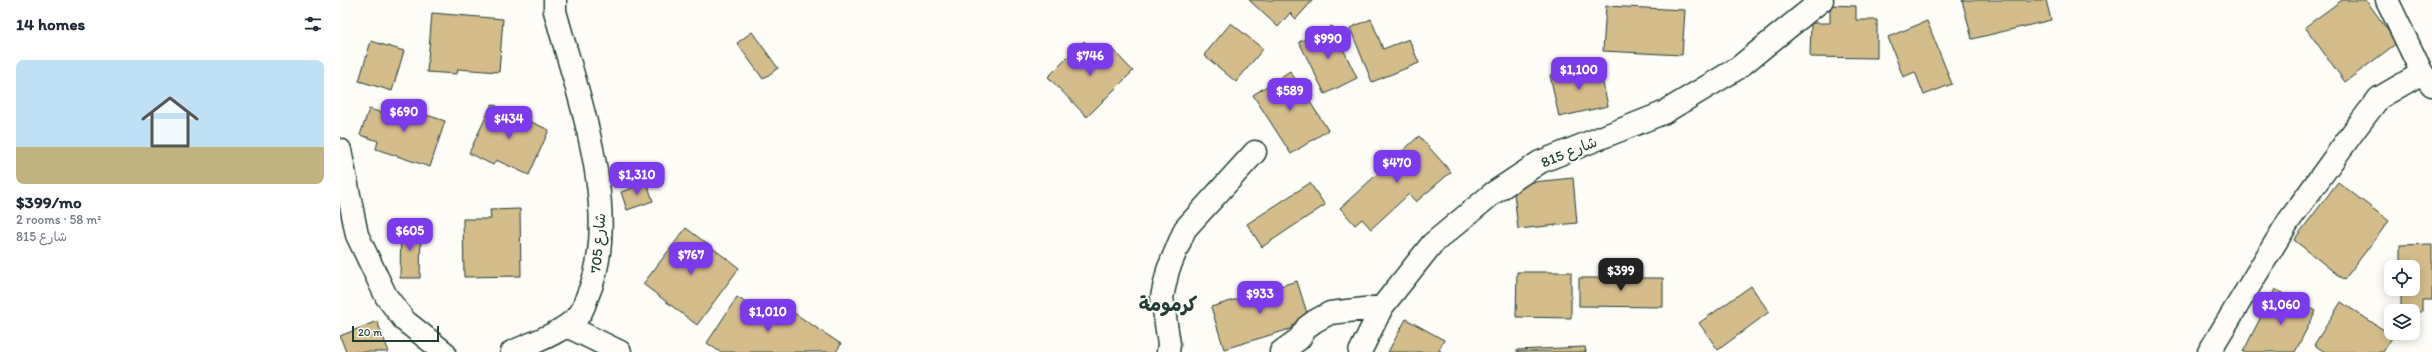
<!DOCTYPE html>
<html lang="en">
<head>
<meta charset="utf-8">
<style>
	:root { --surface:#fff; --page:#f6f6f7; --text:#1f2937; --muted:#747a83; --line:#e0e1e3; --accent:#7c3aed }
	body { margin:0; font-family:Itim,"Playpen Sans Arabic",sans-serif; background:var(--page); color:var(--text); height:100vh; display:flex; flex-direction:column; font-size:15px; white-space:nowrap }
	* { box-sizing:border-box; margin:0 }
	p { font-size:13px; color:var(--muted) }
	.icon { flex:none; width:22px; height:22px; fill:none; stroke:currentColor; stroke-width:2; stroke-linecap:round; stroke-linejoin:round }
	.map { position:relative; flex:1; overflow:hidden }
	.drawer { display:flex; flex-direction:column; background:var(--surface); width:340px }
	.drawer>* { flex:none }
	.controls { position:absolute; left:2044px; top:260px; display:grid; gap:8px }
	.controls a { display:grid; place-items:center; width:36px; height:36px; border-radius:8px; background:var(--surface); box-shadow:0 2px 10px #0003; font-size:20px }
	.scale { position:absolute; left:12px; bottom:10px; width:87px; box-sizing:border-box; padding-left:4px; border:2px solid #1f3d34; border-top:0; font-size:11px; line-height:14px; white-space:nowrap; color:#1f3d34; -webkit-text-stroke:3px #fdfcf7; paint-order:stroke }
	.price { position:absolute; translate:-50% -34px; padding:0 9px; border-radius:8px; background:var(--accent); color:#fff; font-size:13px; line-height:26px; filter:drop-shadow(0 1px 2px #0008) }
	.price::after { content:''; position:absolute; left:50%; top:24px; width:12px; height:9px; margin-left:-6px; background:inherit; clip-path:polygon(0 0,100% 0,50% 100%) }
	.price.active { background:#222; color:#fff }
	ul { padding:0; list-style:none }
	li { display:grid; align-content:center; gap:8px; height:212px; padding:0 16px }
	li+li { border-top:1px solid var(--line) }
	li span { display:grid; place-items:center; height:124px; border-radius:8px; color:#555 }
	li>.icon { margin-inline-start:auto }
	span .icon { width:72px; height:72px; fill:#fffc; stroke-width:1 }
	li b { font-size:17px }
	h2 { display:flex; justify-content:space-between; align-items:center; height:48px; padding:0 16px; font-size:17px }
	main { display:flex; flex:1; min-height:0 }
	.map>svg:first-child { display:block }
</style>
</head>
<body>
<main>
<section class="drawer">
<h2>14 homes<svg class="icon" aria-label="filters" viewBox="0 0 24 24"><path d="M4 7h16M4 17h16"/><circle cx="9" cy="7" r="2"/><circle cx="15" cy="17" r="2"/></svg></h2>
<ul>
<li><span style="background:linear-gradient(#bfe0f5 70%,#c2b280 0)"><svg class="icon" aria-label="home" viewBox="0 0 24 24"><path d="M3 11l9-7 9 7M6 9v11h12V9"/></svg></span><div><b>$399/mo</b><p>2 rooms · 58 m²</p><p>شارع 815</p></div></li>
</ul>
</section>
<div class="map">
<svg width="2092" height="352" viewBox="0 0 2092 352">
	<rect width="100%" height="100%" fill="#fdfcf7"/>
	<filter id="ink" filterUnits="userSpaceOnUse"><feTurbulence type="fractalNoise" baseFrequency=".025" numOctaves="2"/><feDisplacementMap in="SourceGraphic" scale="8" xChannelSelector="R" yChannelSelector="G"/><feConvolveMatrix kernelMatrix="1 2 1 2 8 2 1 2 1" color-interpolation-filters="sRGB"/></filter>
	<g filter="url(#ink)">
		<path fill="#d4bc8b" stroke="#1f3d34" d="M 909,0 L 973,0 L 956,19 L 950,13 L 938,27 Z
			M 1622,0 L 1706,0 L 1711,20 L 1632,39 Z
			M 2002,0 L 2026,0 L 2057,43 L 2005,82 L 1965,27 Z
			M 1490,5 L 1516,6 L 1516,20 L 1537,20 L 1537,58 L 1470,57 L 1471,23 L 1490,23 Z
			M 1266,6 L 1345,10 L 1342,55 L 1263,51 Z
			M 92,13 L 163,19 L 159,72 L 118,69 L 117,74 L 87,72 Z
			M 1031,19 L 1043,49 L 1069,39 L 1079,63 L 1032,82 L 1010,28 Z
			M 1587,21 L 1612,84 L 1584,95 L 1575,72 L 1563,77 L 1548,37 Z
			M 891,23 L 923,49 L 896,82 L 864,55 Z
			M 992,26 L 1017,78 L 985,94 L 959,42 Z
			M 412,32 L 438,68 L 423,79 L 397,43 Z
			M 31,41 L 64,51 L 52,91 L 19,81 Z
			M 744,41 L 761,58 L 771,48 L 793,71 L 747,117 L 708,77 Z
			M 1259,65 L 1268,106 L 1219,117 L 1210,75 Z
			M 950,71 L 988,130 L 951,154 L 913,95 Z
			M 47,102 L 105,121 L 90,167 L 36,149 L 38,141 L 20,135 L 29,109 L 43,113 Z
			M 152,104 L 209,130 L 189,175 L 156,160 L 153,165 L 129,153 Z
			M 1079,136 L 1111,172 L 1076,202 L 1069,194 L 1031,229 L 1022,219 L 1015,225 L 1000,208 Z
			M 1233,178 L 1237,223 L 1178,229 L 1173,184 Z
			M 1998,182 L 2049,221 L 2004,280 L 1954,240 Z
			M 307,183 L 313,201 L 287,210 L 281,192 Z
			M 970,183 L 985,205 L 922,247 L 907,224 Z
			M 180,209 L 181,276 L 124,277 L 123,219 L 151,219 L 150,210 Z
			M 61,225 L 81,226 L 80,278 L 60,278 Z
			M 346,228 L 399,268 L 357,325 L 303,284 Z
			M 2092,244 L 2092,300 L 2082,300 L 2082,312 L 2061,311 L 2061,289 L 2073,289 L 2073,267 L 2060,267 L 2060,245 Z
			M 1177,272 L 1231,272 L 1231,318 L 1176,317 Z
			M 1239,278 L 1323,278 L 1323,307 L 1239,306 Z
			M 957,281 L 970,323 L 884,349 L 871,307 Z
			M 1411,286 L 1429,312 L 1378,350 L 1359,323 Z
			M 1935,289 L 1976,311 L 1955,352 L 1903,352 Z
			M 397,297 L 438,324 L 448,309 L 501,344 L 496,352 L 380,352 L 367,343 Z
			M 2001,302 L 2053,336 L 2043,352 L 1985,352 L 1974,345 Z
			M 1066,319 L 1104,340 L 1099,350 L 1102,352 L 1048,352 Z
			M 37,321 L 49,352 L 6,352 L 0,336 Z
			M 1245,347 L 1246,352 L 1177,352 L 1177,350 Z"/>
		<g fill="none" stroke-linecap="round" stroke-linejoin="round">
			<g stroke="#1f3d34" stroke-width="25">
				<path id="street" d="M 0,150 L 17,235 L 46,296 L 65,321 L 104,352
					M 227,326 L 280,352
					M 172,352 C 194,342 222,333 238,316 C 243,311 245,303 247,297 C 284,215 237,94 215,11 L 215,0
					M 828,352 L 829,344 L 822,297 L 828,270 L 845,229 L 915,152
					M 941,352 L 959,339 L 967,327 L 975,321 L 990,313 L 1042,307
					M 1020,352 L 1042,307 L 1092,244 L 1152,194 L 1200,162 L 1323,113 L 1398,68 L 1482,0
					M 1869,352 L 1948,222 L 2016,128 L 2039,98 L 2082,73"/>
			</g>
			<g stroke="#1f3d34" stroke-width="25">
				<path id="secondary" d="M 2047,0 L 2082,73 L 2092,85"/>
			</g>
			<use href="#street" stroke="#fdfcf7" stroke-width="22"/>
			<use href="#secondary" stroke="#fdfcf7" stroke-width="22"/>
		</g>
	</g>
	<g text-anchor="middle" stroke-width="4" stroke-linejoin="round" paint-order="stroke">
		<g font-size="15" fill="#1f3d34" stroke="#fdfcf7">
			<text transform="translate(1229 152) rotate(-22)" y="5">شارع 815</text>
			<text transform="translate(258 243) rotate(-85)" y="5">شارع 705</text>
		</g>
		<g font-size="19" font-weight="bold" fill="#1f3d34" stroke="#fdfcf7">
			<text x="828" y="311">كرمومة</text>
		</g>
	</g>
</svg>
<div class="controls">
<a><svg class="icon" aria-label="locate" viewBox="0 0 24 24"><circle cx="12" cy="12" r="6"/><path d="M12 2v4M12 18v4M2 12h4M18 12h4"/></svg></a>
<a><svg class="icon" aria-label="layers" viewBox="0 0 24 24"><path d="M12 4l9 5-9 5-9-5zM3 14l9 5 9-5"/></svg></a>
</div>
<div class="scale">20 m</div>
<b class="price" style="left:988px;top:60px">$990</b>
<b class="price" style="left:750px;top:77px">$746</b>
<b class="price" style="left:1239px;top:91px">$1,100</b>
<b class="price" style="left:950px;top:112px">$589</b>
<b class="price" style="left:64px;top:133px">$690</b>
<b class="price" style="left:169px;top:140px">$434</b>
<b class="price" style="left:1057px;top:184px">$470</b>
<b class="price" style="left:297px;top:196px">$1,310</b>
<b class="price" style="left:70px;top:252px">$605</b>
<b class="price" style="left:351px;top:276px">$767</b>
<b class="price active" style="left:1281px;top:292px">$399</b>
<b class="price" style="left:920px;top:315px">$933</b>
<b class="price" style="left:1941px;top:326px">$1,060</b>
<b class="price" style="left:428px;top:333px">$1,010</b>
</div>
</main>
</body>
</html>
